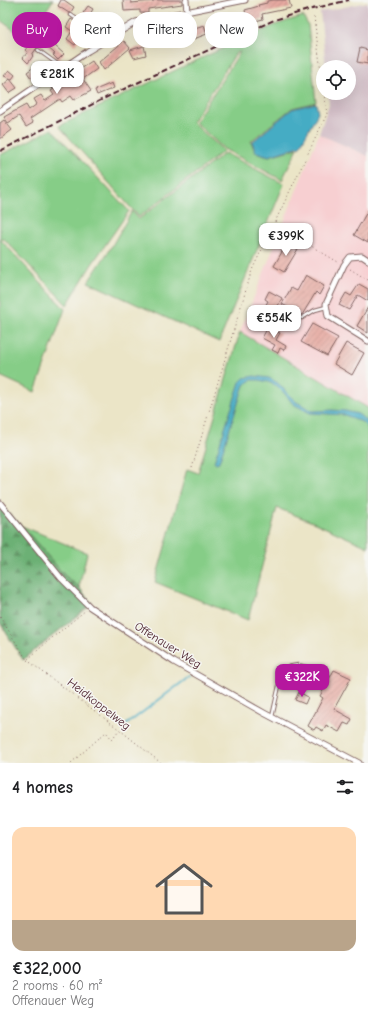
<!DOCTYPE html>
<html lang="en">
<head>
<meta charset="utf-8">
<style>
	:root { --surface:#fff; --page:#f2f2f2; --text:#202124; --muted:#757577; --line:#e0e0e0; --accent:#b5179e }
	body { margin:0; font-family:"Comic Neue",sans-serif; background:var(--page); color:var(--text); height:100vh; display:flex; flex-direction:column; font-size:15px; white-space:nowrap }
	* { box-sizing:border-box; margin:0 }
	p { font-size:13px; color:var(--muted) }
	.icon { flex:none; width:22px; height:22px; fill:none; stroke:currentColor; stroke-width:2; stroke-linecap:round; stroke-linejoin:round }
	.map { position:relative; height:763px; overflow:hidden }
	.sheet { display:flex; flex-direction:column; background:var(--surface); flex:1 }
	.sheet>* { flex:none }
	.top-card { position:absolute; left:12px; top:12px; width:344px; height:36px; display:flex; gap:8px }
	.controls { position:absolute; left:316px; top:60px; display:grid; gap:8px }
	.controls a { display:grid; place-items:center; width:40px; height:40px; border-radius:50%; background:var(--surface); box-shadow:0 4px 16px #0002; font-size:20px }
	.price { position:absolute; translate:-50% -34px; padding:0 9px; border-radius:8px; background:#fff; color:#222; font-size:13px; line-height:26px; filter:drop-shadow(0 1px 2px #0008) }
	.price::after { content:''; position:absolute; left:50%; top:24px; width:12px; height:9px; margin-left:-6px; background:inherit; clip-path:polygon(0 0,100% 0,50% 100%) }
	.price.current { background:var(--accent); color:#fff }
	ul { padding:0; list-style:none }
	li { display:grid; align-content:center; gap:8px; height:212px; padding:0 12px }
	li+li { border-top:1px solid var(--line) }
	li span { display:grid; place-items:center; height:124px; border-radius:12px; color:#555 }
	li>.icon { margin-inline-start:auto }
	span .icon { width:72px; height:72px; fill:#fffc; stroke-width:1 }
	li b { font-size:17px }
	h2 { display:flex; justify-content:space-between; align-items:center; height:48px; padding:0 12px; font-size:17px }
	.tag { padding:0 14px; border-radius:16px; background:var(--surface); box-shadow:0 4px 16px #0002; font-size:14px; line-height:36px }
	.tag.current { background:var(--accent); color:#fff }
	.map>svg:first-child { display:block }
</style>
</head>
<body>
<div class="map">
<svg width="368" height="763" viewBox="0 0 368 763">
	<defs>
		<pattern id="forest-firs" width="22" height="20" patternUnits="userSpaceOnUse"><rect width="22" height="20" fill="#6cb074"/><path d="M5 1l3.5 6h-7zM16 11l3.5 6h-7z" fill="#5b8f5f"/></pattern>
		<pattern id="building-hatch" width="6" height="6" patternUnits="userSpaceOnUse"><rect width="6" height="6" fill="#e6a9a0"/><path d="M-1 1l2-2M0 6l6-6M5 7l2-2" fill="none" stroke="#bc8983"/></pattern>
	</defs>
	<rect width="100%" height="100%" fill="#f6f6f2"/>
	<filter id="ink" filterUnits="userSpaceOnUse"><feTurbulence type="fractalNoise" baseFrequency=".025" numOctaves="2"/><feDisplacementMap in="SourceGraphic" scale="8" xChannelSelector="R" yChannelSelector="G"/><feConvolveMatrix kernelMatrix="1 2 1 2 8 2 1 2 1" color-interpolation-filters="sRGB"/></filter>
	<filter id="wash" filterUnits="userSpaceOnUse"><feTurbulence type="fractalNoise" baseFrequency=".012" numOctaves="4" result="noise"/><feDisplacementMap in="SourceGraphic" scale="16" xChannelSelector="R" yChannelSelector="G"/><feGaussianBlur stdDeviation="0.9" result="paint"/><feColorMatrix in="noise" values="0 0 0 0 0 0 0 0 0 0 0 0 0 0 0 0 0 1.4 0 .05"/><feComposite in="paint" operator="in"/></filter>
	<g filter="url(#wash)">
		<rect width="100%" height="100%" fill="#ebe5c7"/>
		<path fill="#f7cfd1" d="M 319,134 L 368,156 L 368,408 L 240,332 Z"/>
		<path fill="#d2bdc6" d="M 368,2 L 368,156 L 319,134 L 329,104 L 328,93 L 349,93 L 349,67 L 326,67 L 320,12 Z"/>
		<path fill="#86cd87" stroke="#687659" d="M 0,0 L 53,0 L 37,24 L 26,17 L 15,31 L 0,20 Z
			M 303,16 L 308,25 L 316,102 L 292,108 L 251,141 L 255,152 L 269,156 L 298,148 L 282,180 L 224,149 L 195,122 L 240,52 L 236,53 L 192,122 L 224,151 L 139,217 L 59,126 L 184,66 L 275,25 Z
			M 52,129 L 129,211 L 92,264 L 67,305 L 4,239 L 1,240 L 65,309 L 35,392 L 0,376 L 0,155 Z
			M 225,153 L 284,184 L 219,342 L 88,282 L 110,249 L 132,211 L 139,219 Z
			M 240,332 L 368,408 L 368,547 L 315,523 L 277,508 L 248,620 L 155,582 L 187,469 L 198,473 Z
			M 22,526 L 87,553 L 79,587 L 65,576 Z"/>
		<path fill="url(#forest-firs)" stroke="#5b6850" d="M 0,505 L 22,526 L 65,576 L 79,587 L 92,604 L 23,660 L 0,623 Z"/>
		<path fill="#44acc4" stroke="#476678" d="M 316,103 L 318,113 L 300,146 L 269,156 L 256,152 L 252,142 L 292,109 Z
			M 254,376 L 269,378 L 278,383 L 295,401 L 313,411 L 332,410 L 346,411 L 358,414 L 368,422 L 368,428 L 362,422 L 345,415 L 310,413 L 293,404 L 285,394 L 277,386 L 268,382 L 259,380 L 251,380 L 244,385 L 219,462 L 216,463 L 214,462 L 240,382 L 244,378 Z"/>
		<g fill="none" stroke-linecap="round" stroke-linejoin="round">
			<path stroke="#44acc4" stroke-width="2" d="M 123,727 L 189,677"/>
		</g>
		<g id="blocks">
			<path fill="url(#building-hatch)" d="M 61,0 L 64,0 L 74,7 L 71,12 L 69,13 L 58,6 Z
				M 123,0 L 131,0 L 131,3 L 154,1 L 154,0 L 182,0 L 182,4 L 148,9 L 148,13 L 140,13 L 140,10 L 124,11 Z
				M 273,0 L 289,0 L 291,8 L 262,14 L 263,19 L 248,23 L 245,10 L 259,6 L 258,5 L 267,3 L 267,1 Z
				M 88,6 L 93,9 L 89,16 L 83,13 Z
				M 92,14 L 104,21 L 98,29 L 87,22 Z
				M 231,14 L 233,26 L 222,28 L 222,31 L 217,32 L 215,24 L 222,22 L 221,15 Z
				M 71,19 L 86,29 L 75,45 L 67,39 L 72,31 L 66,27 Z
				M 204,25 L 207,34 L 191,40 L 175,43 L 174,35 L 153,39 L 154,44 L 145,45 L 143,33 L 158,30 L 158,27 L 164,26 L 165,29 L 181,26 L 182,32 Z
				M 45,34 L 56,42 L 54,45 L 64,54 L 58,60 L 53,55 L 55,54 L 44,44 L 42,48 L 39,46 L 36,49 L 32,55 L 33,56 L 28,63 L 23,58 L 28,52 L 25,50 L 37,35 L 41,39 Z
				M 124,41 L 130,48 L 104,70 L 99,62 Z
				M 144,46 L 146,55 L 134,58 L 130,50 Z
				M 360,48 L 368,50 L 368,64 L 357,62 Z
				M 92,61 L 97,69 L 83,79 L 91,91 L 74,100 L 71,96 L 62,102 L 60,99 L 30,119 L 33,123 L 26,127 L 19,116 L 8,123 L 4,117 L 26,105 L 29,110 L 37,104 L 34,99 L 41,95 L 45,101 L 54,95 L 51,91 L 54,89 L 52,88 L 60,83 L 62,86 L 71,80 L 69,76 Z
				M 38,64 L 42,70 L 31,78 L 27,72 Z
				M 9,70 L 15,75 L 12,79 L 4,76 Z
				M 10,79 L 17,88 L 9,93 L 3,85 Z
				M 112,83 L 114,88 L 97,95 L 95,90 Z
				M 4,120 L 12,130 L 0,139 L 0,123 Z
				M 368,210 L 368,243 L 354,235 Z
				M 287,243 L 298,249 L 284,272 L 274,266 Z
				M 306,275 L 324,286 L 319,295 L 316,292 L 302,315 L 282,304 L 291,288 L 297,291 Z
				M 359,284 L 368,289 L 368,301 L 358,295 L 349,310 L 339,305 L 346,293 L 351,296 Z
				M 269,291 L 282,298 L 273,315 L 263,310 L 268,301 L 265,299 Z
				M 368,307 L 368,333 L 357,326 Z
				M 312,324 L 338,338 L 327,356 L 301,342 Z
				M 268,327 L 280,333 L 276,340 L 286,346 L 284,350 L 280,348 L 278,353 L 272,350 L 275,345 L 262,338 Z
				M 346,343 L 364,353 L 352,375 L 334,364 Z
				M 334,670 L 351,678 L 334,709 L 352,719 L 349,725 L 344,723 L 339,732 L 326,725 L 323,731 L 316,727 L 314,730 L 308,726 L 323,698 L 320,696 Z
				M 299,692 L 308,697 L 305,704 L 295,700 Z"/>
		</g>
	</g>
	<g filter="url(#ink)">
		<use href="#blocks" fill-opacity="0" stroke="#826462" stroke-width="1"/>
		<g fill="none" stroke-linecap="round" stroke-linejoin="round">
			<g stroke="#826462" stroke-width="4.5">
				<path id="service" d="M 71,15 L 106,40
					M 38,50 L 63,68
					M 284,311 L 295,317 L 302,318 L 315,310 L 326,307
					M 272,717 L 283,668 L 298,665 L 317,670 L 323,678"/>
			</g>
			<g stroke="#826462" stroke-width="7">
				<path id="minor" d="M 186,0 L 187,12
					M 0,111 L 88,51 L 136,22 L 245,0
					M 368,260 L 362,256 L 350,257 L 344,265 L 326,304 L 328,316 L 368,341
					M 0,503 L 61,578 L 90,607 L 174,662 L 264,713 L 359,763"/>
			</g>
			<path stroke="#826462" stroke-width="1" stroke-dasharray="1 3" stroke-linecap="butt" d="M 314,17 L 323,87
				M 324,93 L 327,114 L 274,224 L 338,262
				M 350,269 L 368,280
				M 192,468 L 252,270 L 274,224
				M 0,617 L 27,660 L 47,642 L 86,610
				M 27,660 L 120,730 L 161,763
				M 71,763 L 106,732 L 112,739 L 119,730"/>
			<use href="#service" stroke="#fff" stroke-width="2.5"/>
			<use href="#minor" stroke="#fff" stroke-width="5"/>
			<path stroke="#4a1f2b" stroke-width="2" stroke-dasharray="6 3" stroke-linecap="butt" d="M 0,151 L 111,95 L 274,20 L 308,10 L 349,0"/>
		</g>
	</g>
	<g text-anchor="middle" stroke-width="3" stroke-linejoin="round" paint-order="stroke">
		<g font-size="12" fill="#4a1f2b" stroke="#f6f6f2">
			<text transform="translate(168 645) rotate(32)" y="4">Offenauer Weg</text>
			<text transform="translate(99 704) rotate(38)" y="4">Heidkoppelweg</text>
		</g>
	</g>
</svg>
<div class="controls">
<a><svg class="icon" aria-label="locate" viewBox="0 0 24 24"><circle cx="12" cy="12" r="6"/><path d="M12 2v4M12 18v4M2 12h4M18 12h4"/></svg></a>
</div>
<b class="price" style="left:57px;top:95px">€281K</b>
<b class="price" style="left:286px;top:257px">€399K</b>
<b class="price" style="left:274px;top:339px">€554K</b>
<b class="price current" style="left:302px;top:698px">€322K</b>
<div class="top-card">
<a class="tag current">Buy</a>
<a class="tag">Rent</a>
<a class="tag">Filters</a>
<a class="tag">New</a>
</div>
</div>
<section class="sheet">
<h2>4 homes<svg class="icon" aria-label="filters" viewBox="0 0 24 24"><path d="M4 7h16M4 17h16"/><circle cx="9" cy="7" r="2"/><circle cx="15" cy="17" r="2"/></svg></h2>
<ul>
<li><span style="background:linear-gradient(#ffd9b3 75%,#b9a48a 0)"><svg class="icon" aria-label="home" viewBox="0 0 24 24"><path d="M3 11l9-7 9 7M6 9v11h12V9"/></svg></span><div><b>€322,000</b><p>2 rooms · 60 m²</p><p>Offenauer Weg</p></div></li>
</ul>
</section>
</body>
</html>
